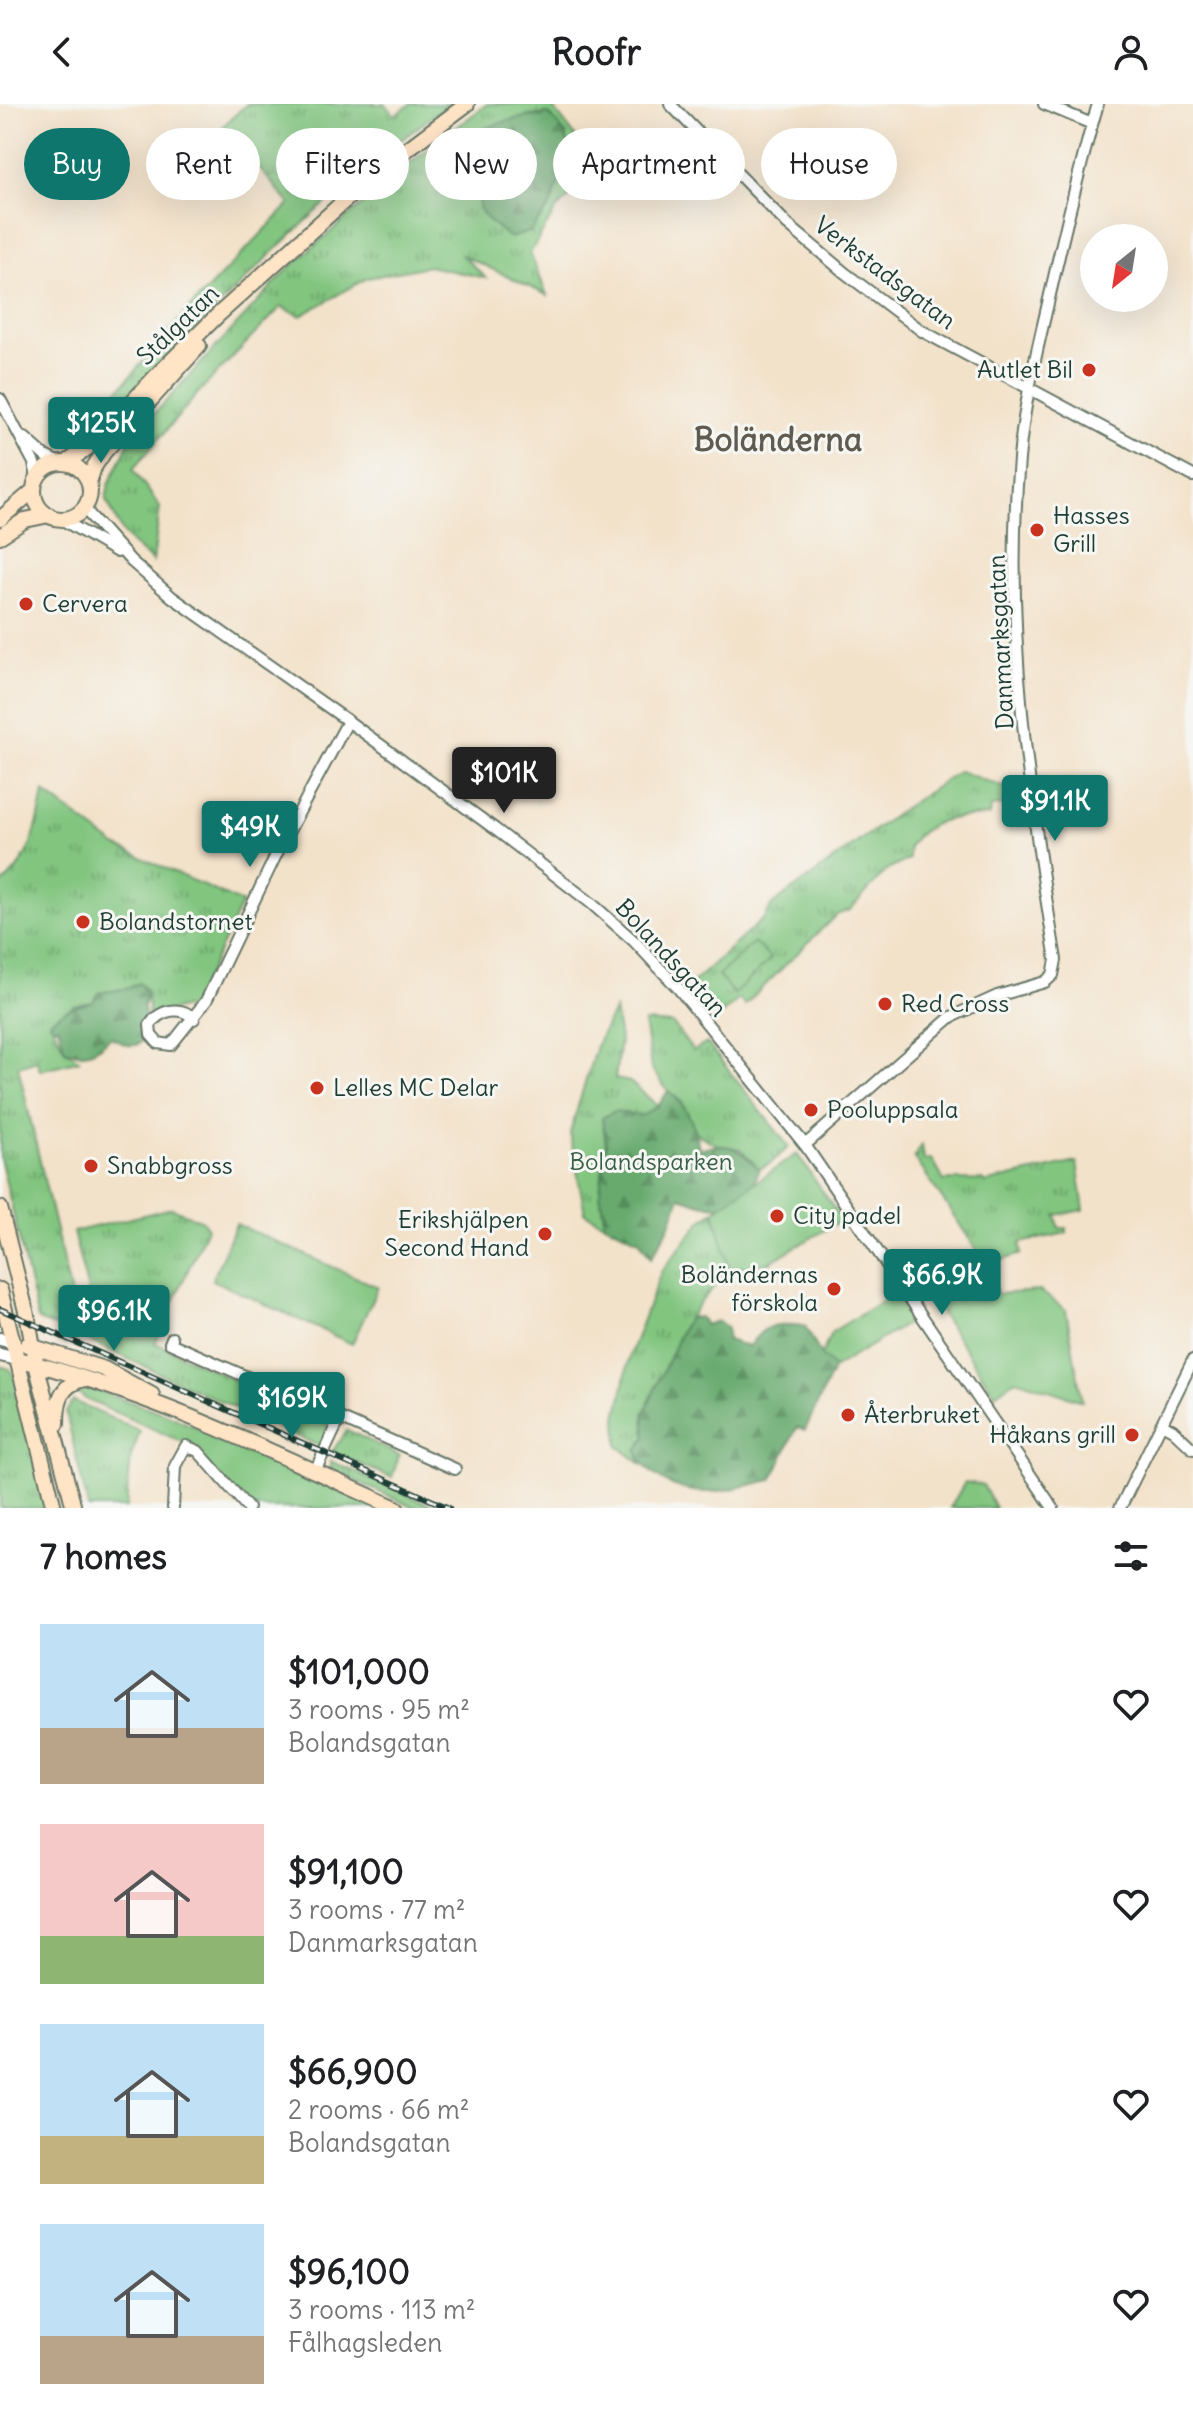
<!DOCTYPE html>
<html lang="en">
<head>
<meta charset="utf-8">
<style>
	:root { --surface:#fff; --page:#f2f2f2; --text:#202124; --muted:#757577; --accent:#0f766e }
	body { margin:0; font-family:Delius,sans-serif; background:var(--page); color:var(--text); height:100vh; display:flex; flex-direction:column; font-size:30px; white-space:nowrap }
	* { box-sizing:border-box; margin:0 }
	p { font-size:26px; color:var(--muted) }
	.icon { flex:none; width:44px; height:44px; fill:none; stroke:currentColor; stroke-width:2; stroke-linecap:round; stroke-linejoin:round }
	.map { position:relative; height:1404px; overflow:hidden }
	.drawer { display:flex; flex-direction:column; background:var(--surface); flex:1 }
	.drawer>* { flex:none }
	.hud { position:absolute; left:24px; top:24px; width:1146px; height:72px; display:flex; gap:16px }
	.needle { width:52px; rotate:210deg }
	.tools { position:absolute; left:1080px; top:120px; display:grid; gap:16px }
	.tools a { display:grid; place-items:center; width:88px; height:88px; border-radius:50%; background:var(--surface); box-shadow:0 8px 32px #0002; font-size:40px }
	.price { position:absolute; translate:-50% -68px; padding:0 18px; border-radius:8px; background:var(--accent); color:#fff; font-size:26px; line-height:52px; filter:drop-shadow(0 2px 4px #0008) }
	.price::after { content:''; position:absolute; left:50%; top:48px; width:24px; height:18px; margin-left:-12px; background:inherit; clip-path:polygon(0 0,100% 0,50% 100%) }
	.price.active { background:#222; color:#fff }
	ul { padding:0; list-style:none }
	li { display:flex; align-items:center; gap:24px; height:200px; padding:0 40px }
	li span { display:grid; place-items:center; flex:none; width:224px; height:160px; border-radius:0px; color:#555 }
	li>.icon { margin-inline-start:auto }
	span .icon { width:96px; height:96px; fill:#fffc; stroke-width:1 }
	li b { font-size:34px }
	h2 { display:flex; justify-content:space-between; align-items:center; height:96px; padding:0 40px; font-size:34px }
	.chip { padding:0 28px; border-radius:36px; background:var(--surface); box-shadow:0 8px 32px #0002; font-size:28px; line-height:72px }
	.chip.active { background:var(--accent); color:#fff }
	header { display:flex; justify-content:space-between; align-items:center; height:104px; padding:0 40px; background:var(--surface); font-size:36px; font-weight:700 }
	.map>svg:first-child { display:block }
</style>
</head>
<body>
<header><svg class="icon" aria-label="back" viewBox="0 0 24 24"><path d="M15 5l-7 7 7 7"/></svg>Roofr<svg class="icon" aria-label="person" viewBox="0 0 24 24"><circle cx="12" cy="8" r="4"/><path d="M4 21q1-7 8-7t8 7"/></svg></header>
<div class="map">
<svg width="1193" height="1404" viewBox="0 0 1193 1404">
	<defs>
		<pattern id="grass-tufts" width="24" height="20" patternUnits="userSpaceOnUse" patternTransform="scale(2)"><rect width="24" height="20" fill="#81c57f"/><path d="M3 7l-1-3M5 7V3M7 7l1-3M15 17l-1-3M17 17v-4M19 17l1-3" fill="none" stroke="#69a169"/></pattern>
		<pattern id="forest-firs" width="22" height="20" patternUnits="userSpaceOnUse" patternTransform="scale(2)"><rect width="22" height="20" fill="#68aa6e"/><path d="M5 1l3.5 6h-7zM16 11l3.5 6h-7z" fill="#558c5b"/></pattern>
	</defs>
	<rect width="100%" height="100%" fill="#f6f6f2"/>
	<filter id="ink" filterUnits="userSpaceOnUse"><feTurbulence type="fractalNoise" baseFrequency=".0125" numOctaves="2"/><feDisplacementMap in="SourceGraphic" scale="16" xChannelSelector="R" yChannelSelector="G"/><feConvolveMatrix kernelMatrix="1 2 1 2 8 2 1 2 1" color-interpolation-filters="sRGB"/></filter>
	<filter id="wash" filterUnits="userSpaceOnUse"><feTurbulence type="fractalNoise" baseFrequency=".006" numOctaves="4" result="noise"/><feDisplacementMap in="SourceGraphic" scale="32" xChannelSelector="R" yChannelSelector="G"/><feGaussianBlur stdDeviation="1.8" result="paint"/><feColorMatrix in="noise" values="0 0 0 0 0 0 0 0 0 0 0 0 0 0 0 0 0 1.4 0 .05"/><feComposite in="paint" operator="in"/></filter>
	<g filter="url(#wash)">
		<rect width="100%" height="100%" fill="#f3e2ca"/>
		<path fill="url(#grass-tufts)" stroke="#50815a" stroke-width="2" fill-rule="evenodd" d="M 247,0 L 385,0 L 395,11 L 411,0 L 450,0 C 317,92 206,216 94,331 L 90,319 L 185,209 L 290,100 L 223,22 Z
			M 487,0 L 550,0 L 600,64 L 556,106 L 530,149 L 547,191 L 462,151 L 486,174 L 428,162 L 367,174 L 301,212 L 281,203 L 199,288 L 133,365 L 160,403 L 153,458 L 131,439 L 121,426 L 106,395 L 109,380 L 130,336 L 289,164 L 405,63 ZM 548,10 L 565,29 L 570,47 L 550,102 L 530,128 L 510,134 L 489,117 L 479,104 L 478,83 L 463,54 L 526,12 Z
			M 959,667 L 1020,689 L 1020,698 L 991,703 L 990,712 C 955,714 932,711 909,742 L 909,755 L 886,767 L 850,806 L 836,811 L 745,901 L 739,895 L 719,912 L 692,879 L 765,813 L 772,801 L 904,704 Z
			M 44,688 L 116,742 L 242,799 L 193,901 L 149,913 L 146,886 L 134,881 L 129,884 L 100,889 L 93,898 L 74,902 L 50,917 L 65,946 L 80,956 L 40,966 L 37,956 L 18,962 L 72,1196 L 90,1195 L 73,1128 L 172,1104 L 203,1117 L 207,1124 L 155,1239 L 329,1321 L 321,1343 L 74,1230 L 38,1216 L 0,1053 L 0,782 C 30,758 38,724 44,688 Z
			M 615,905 L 620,936 L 615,975 L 630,978 L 658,1002 L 641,1013 L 615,1007 L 602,1014 L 606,1039 L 600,1089 L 605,1120 L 585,1109 L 570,1029 L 597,939 Z
			M 644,918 L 673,920 L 693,947 L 707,939 L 789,1043 L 771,1059 L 759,1065 L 741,1045 L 717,1041 L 697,1030 L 682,998 L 668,987 L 651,964 Z
			M 922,1041 L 924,1056 L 932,1055 L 944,1077 C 959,1074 970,1078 983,1076 L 984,1079 L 1077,1058 L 1084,1106 L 1056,1111 L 1059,1124 L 1067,1124 L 1067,1129 L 1020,1139 L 1021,1150 L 987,1161 L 914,1053 Z
			M 714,1107 L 730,1165 L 698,1201 L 682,1225 L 644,1310 L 646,1333 L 637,1346 L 641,1360 L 618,1342 L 617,1314 L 630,1250 L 661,1168 L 701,1117 Z
			M 0,1262 L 10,1265 L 17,1278 L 45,1404 L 0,1404 Z
			M 73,1297 L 140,1327 L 131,1353 L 126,1404 L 88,1404 L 66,1308 Z
			M 347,1326 L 399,1351 L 392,1374 L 332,1348 Z
			M 330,1357 L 438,1404 L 415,1404 L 331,1366 Z
			M 965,1378 L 983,1381 L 995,1404 L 950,1404 Z"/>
		<path fill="url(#forest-firs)" stroke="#447451" stroke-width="2" d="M 549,10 L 565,29 L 570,47 L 550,102 L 530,128 L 510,134 L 489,117 L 479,104 L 478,83 L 463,54 L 467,34 C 493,18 519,13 549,10 Z
			M 139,879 L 146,886 C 146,891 145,895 144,899 C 143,910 153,945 128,941 C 122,940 117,935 110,933 C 96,948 85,953 65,946 L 58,922 L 54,923 L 50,918 C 61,906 77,902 93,898 L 99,889 L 129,884 Z
			M 668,987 C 688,1003 695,1020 699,1045 C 729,1038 738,1042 759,1065 L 751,1089 L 727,1103 L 701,1100 L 680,1093 L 669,1123 L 651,1154 L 639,1136 L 605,1120 L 600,1089 L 606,1039 L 602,1014 L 615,1007 L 641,1012 L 658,1002 Z
			M 700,1213 L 705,1221 L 717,1217 L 727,1224 L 727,1236 L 749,1243 C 764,1218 778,1219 805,1222 L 821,1251 L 834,1264 L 805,1326 L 797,1323 L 772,1376 C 728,1385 695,1400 655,1371 C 645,1363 641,1359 637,1346 L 646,1333 L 644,1310 L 682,1225 L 689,1214 Z"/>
		<path fill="#81c57f" stroke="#50815a" stroke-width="2" d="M 754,838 L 771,855 L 734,890 L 718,872 Z
			M 797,1050 L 842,1116 L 768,1159 L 730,1165 L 714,1107 Z
			M 236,1120 L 378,1183 L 352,1240 L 212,1176 Z
			M 980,1153 L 987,1161 L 997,1190 L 1040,1187 L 1066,1206 L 1082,1297 L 1016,1275 L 995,1290 L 928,1190 Z
			M 895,1189 L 913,1216 L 834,1264 L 821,1251 L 832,1228 Z
			M 83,1282 L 161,1308 L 376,1404 L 248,1404 L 187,1340 L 87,1296 L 74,1286 Z"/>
	</g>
	<g filter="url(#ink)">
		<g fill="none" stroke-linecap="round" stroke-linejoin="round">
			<g stroke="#697768" stroke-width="14">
				<path id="minor" d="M 670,0 L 788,121 L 845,169 L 922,227 L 1193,372
					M 1044,0 L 1092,20
					M 0,295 L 34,359 L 37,373
					M 25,334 L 45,352 L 59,359
					M 86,402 L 88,409 L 131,457 L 172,493 L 348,617 L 495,725 L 591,799 L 634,837 L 679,885 L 805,1041 L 1053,1404
					M 61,415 L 117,448
					M 194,915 C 182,901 160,905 150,921 L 151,931 L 158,939 L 171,941 L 206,897 L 276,751 L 348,617
					M 805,1041 L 951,913 L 997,892 L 1045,878 L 1053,871 L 1056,856 C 1029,691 1004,522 1019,355 C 1024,296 1039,239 1052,182 C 1066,121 1080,60 1098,0
					M 172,1234 L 170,1239 L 455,1365
					M 1162,1320 L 1173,1326 L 1193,1345
					M 315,1367 L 340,1314
					M 173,1404 L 175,1362 L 186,1342 L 198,1347 L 248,1404
					M 1120,1404 L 1193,1256"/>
			</g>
			<g stroke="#697768" stroke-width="16">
				<path id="tertiary" d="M 0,1235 L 12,1238
					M 0,1251 L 17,1255"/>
			</g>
			<g stroke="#697768" stroke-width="18">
				<path id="secondary" d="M 66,359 L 93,340 L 158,270 L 218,211 L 373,71 L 467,0
					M34 387a28 28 0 1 1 56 0a28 28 0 1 1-56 0Z
					M 89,378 L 94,363 L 104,348 L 199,242
					M 0,415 L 34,386
					M 0,432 L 25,416 L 49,411
					M 0,1104 L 28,1215 L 36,1260 L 74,1404
					M 0,1186 L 54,1404
					M 27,1241 L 104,1265 L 152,1291
					M 17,1255 C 149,1288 272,1348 396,1404
					M 57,1320 C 57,1297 60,1281 84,1275"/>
			</g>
			<use href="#minor" stroke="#fff" stroke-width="10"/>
			<use href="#tertiary" stroke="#fff" stroke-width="12"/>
			<use href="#secondary" stroke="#ffe4c6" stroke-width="14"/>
			<g stroke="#1f3d34" stroke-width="6">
				<path id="rail" d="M 0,1205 L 449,1404"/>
			</g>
			<use href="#rail" stroke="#f6f6f2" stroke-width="3" stroke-dasharray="9" stroke-linecap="butt"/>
		</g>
	</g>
	<g fill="#c8321e" stroke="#f6f6f2" stroke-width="3">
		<circle cx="1089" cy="266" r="8"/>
		<circle cx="1037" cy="426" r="8"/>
		<circle cx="26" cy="500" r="8"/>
		<circle cx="83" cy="818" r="8"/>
		<circle cx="885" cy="900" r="8"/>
		<circle cx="317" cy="984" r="8"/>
		<circle cx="811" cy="1006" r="8"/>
		<circle cx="91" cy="1062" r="8"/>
		<circle cx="777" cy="1112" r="8"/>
		<circle cx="545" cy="1130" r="8"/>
		<circle cx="834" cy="1185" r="8"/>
		<circle cx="848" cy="1311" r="8"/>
		<circle cx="1132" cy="1331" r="8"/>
	</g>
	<g text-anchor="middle" stroke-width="6" stroke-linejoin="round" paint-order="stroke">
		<g font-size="24" fill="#1f3d34" stroke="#f6f6f2">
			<text transform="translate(885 169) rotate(37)" y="8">Verkstadsgatan</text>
			<text transform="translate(178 221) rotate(-44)" y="8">Stålgatan</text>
			<text transform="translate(1001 538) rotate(-93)" y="8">Danmarksgatan</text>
			<text transform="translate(671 854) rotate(47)" y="8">Bolandsgatan</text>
		</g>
		<g font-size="24" fill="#1f3d34" stroke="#f6f6f2" text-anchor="start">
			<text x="1073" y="274" text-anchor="end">Autlet Bil</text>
			<text x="1053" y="420">Hasses<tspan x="1053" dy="28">Grill</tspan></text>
			<text x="42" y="508">Cervera</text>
			<text x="99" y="826">Bolandstornet</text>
			<text x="901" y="908">Red Cross</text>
			<text x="333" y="992">Lelles MC Delar</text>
			<text x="827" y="1014">Pooluppsala</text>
			<text x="107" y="1070">Snabbgross</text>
			<text x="793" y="1120">City padel</text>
			<text x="529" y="1124" text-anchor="end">Erikshjälpen<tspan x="529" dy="28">Second Hand</tspan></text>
			<text x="818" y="1179" text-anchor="end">Boländernas<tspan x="818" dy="28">förskola</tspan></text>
			<text x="864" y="1319">Återbruket</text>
			<text x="1116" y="1339" text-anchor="end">Håkans grill</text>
		</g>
		<g font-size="24" fill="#385f47" stroke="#f6f6f2">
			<text x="651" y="1066">Bolandsparken</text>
		</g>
		<g font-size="32" font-weight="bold" fill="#5f5b50" stroke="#f6f6f2">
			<text x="778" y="347">Boländerna</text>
		</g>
	</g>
</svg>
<div class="tools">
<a><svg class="needle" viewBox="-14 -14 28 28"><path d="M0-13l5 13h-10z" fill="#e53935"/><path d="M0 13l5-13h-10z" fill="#757577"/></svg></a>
</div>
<b class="price" style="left:101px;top:361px">$125K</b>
<b class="price active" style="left:504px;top:711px">$101K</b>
<b class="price" style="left:1055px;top:739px">$91.1K</b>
<b class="price" style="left:250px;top:765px">$49K</b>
<b class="price" style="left:942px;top:1213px">$66.9K</b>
<b class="price" style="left:114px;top:1249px">$96.1K</b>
<b class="price" style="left:292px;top:1336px">$169K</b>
<div class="hud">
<a class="chip active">Buy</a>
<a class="chip">Rent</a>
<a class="chip">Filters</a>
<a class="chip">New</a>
<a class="chip">Apartment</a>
<a class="chip">House</a>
</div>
</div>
<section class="drawer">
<h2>7 homes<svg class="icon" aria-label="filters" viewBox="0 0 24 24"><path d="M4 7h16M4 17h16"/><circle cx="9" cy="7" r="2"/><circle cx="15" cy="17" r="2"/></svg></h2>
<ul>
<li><span style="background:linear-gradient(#bfe0f5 65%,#b9a48a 0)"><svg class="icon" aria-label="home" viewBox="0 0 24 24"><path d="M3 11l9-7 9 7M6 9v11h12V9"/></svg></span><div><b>$101,000</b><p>3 rooms · 95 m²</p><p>Bolandsgatan</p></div><svg class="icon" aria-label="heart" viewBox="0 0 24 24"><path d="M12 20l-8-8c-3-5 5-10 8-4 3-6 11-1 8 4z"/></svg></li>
<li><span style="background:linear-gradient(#f6c9c9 70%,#8fb573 0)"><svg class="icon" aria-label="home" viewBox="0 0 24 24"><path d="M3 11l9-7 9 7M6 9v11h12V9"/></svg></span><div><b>$91,100</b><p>3 rooms · 77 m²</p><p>Danmarksgatan</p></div><svg class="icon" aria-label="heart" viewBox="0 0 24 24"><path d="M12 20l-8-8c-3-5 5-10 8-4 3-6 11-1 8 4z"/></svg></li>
<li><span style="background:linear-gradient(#bfe0f5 70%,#c2b280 0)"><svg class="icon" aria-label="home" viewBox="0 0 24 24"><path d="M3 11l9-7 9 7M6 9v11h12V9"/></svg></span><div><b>$66,900</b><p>2 rooms · 66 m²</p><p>Bolandsgatan</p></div><svg class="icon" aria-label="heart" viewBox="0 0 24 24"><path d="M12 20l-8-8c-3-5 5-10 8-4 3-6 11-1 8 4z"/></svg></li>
<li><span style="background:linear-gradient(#bfe0f5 70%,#b9a48a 0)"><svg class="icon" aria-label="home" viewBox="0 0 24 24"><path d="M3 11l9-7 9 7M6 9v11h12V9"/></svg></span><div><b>$96,100</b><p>3 rooms · 113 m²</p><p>Fålhagsleden</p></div><svg class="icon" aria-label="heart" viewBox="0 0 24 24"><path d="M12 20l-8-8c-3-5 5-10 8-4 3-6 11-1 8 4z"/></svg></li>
</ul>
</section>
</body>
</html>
